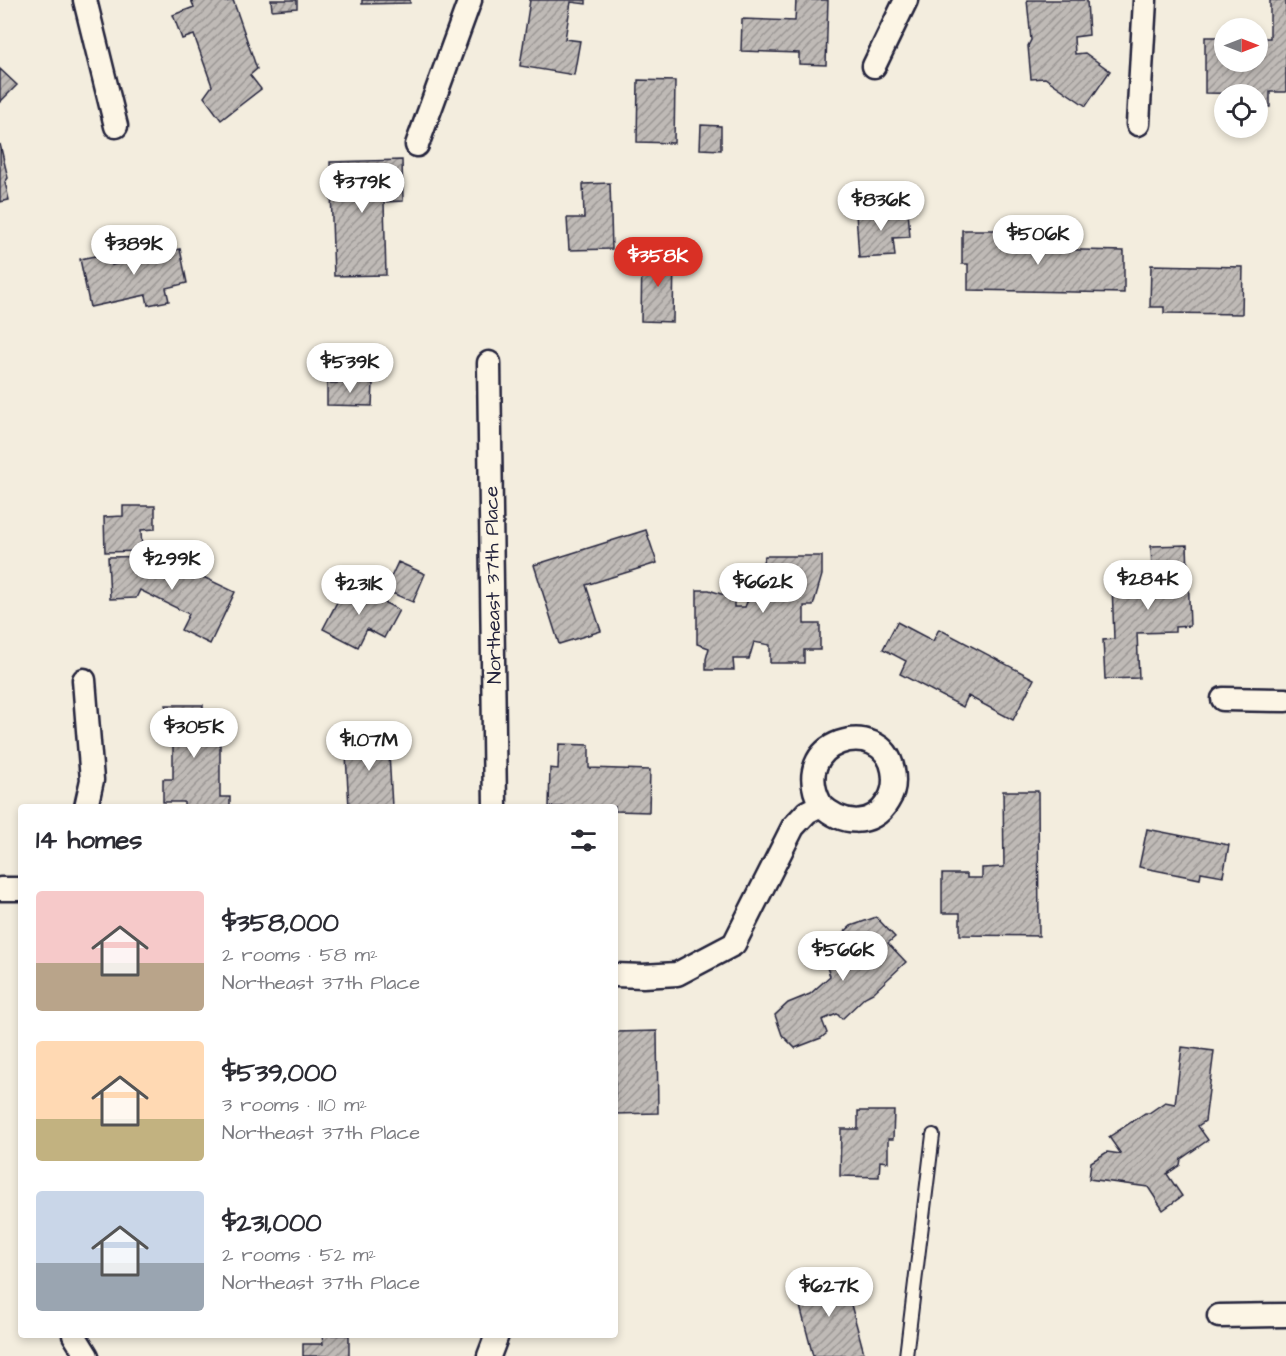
<!DOCTYPE html>
<html lang="en">
<head>
<meta charset="utf-8">
<style>
	:root { --surface:#fff; --page:#f7f7f7; --text:#2b2b33; --muted:#7c7c81; --accent:#d93025 }
	body { margin:0; font-family:"Architects Daughter",sans-serif; background:var(--page); color:var(--text); height:100vh; display:flex; flex-direction:column; font-size:22px; white-space:nowrap }
	* { box-sizing:border-box; margin:0 }
	p { font-size:20px; color:var(--muted) }
	.icon { flex:none; width:33px; height:33px; fill:none; stroke:currentColor; stroke-width:2; stroke-linecap:round; stroke-linejoin:round }
	.map { position:relative; flex:1; overflow:hidden }
	.drawer { position:absolute; left:18px; top:804px; width:600px; height:534px; display:flex; flex-direction:column; background:var(--surface); border-radius:6px; box-shadow:0 3px 9px #0003 }
	.drawer>* { flex:none }
	.needle { width:39px; rotate:90deg }
	.controls { position:absolute; left:1214px; top:18px; display:grid; gap:12px }
	.controls a { display:grid; place-items:center; width:54px; height:54px; border-radius:50%; background:var(--surface); box-shadow:0 3px 9px #0003; font-size:30px }
	.price { position:absolute; translate:-50% -51px; padding:0 14px; border-radius:21px; background:#fff; color:#222; font-size:20px; line-height:39px; filter:drop-shadow(0 2px 3px #0008) }
	.price::after { content:''; position:absolute; left:50%; top:36px; width:18px; height:14px; margin-left:-9px; background:inherit; clip-path:polygon(0 0,100% 0,50% 100%) }
	.price.selected { background:var(--accent); color:#fff }
	ul { padding:0; list-style:none }
	li { display:flex; align-items:center; gap:18px; height:150px; padding:0 18px }
	li span { display:grid; place-items:center; flex:none; width:168px; height:120px; border-radius:6px; color:#555 }
	li>.icon { margin-inline-start:auto }
	span .icon { width:72px; height:72px; fill:#fffc; stroke-width:1 }
	li b { font-size:26px }
	h2 { display:flex; justify-content:space-between; align-items:center; height:72px; padding:0 18px; font-size:26px }
	.map>svg:first-child { display:block }
</style>
</head>
<body>
<div class="map">
<svg width="1286" height="1356" viewBox="0 0 1286 1356">
	<defs>
		<pattern id="building-hatch" width="6" height="6" patternUnits="userSpaceOnUse" patternTransform="scale(1.5)"><rect width="6" height="6" fill="#bfbab6"/><path d="M-1 1l2-2M0 6l6-6M5 7l2-2" fill="none" stroke="#9b9795"/></pattern>
	</defs>
	<rect width="100%" height="100%" fill="#f3edde"/>
	<filter id="ink" filterUnits="userSpaceOnUse"><feTurbulence type="fractalNoise" baseFrequency=".0167" numOctaves="2"/><feDisplacementMap in="SourceGraphic" scale="12" xChannelSelector="R" yChannelSelector="G"/><feConvolveMatrix kernelMatrix="1 2 1 2 8 2 1 2 1" color-interpolation-filters="sRGB"/></filter>
	<g filter="url(#ink)">
		<path fill="url(#building-hatch)" stroke="#22223b" stroke-width="1.5" d="M 191,0 L 226,0 L 226,2 L 233,0 L 257,69 L 250,75 L 261,89 L 221,120 L 204,97 L 212,86 L 194,35 L 182,39 L 173,15 L 194,7 Z
			M 271,0 L 297,0 L 297,8 L 272,10 Z
			M 362,0 L 410,0 L 410,3 L 362,4 Z
			M 530,0 L 586,0 L 586,4 L 571,2 L 565,39 L 580,41 L 574,75 L 520,66 Z
			M 796,0 L 828,0 L 826,65 L 799,64 L 799,53 L 741,51 L 742,19 L 795,21 Z
			M 1027,0 L 1087,0 L 1089,35 L 1074,37 L 1075,54 L 1085,53 L 1110,71 L 1086,106 L 1045,78 L 1031,79 L 1028,46 L 1031,40 Z
			M 1270,0 L 1286,0 L 1286,92 L 1270,92 L 1270,107 L 1257,107 L 1257,94 L 1205,93 L 1205,37 L 1224,37 L 1224,62 L 1257,62 L 1257,38 L 1270,38 Z
			M 0,69 L 17,85 L 0,102 Z
			M 638,80 L 675,81 L 674,143 L 637,142 Z
			M 701,125 L 721,126 L 721,150 L 700,149 Z
			M 0,144 L 8,178 L 5,182 L 9,200 L 0,202 Z
			M 402,160 L 403,201 L 384,202 L 386,275 L 334,276 L 330,162 Z
			M 610,183 L 612,249 L 569,250 L 567,218 L 584,218 L 583,184 Z
			M 908,210 L 910,237 L 893,238 L 895,256 L 859,258 L 856,213 Z
			M 962,230 L 998,230 L 998,239 L 1040,240 L 1040,249 L 1124,251 L 1124,293 L 968,290 L 968,264 L 962,264 Z
			M 157,240 L 160,253 L 180,249 L 187,283 L 166,288 L 169,301 L 148,305 L 146,295 L 90,307 L 80,259 L 109,253 L 112,265 L 135,260 L 132,245 Z
			M 642,253 L 674,254 L 673,322 L 641,321 Z
			M 1151,265 L 1243,267 L 1242,314 L 1164,313 L 1164,307 L 1150,307 Z
			M 327,383 L 373,383 L 372,406 L 327,405 Z
			M 123,506 L 155,506 L 155,529 L 141,530 L 142,551 L 105,552 L 104,517 L 123,516 Z
			M 646,530 L 657,563 L 586,585 L 601,631 L 559,644 L 534,565 Z
			M 1187,545 L 1190,626 L 1175,627 L 1175,632 L 1137,633 L 1139,678 L 1105,679 L 1103,640 L 1114,639 L 1112,584 L 1132,583 L 1132,597 L 1153,597 L 1151,546 Z
			M 159,556 L 235,592 L 210,644 L 181,630 L 189,614 L 140,590 L 136,598 L 110,599 L 108,557 Z
			M 765,556 L 822,556 L 822,575 L 813,606 L 804,606 L 804,624 L 820,624 L 820,650 L 804,650 L 804,663 L 770,663 L 770,645 L 754,642 L 749,659 L 733,659 L 734,670 L 706,670 L 706,659 L 709,648 L 697,644 L 697,590 L 709,590 L 734,598 L 734,607 L 745,607 L 749,597 L 749,567 L 761,567 Z
			M 398,562 L 425,574 L 413,602 L 385,590 Z
			M 347,583 L 399,610 L 384,638 L 367,629 L 358,647 L 323,629 Z
			M 897,622 L 933,641 L 939,629 L 1034,679 L 1013,720 L 968,696 L 963,707 L 900,674 L 906,661 L 883,649 Z
			M 166,705 L 203,705 L 203,723 L 220,723 L 220,797 L 230,797 L 230,807 L 184,807 L 184,802 L 163,802 L 163,779 L 173,779 L 173,743 L 166,743 Z
			M 388,735 L 392,807 L 349,807 L 345,738 Z
			M 559,744 L 589,745 L 589,768 L 650,770 L 649,812 L 615,811 L 615,807 L 549,807 L 550,768 L 558,769 Z
			M 1003,791 L 1038,791 L 1039,936 L 960,935 L 960,913 L 942,913 L 942,874 L 967,874 L 967,878 L 982,878 L 982,868 L 1004,867 Z
			M 1147,829 L 1229,845 L 1223,876 L 1201,872 L 1200,879 L 1139,867 Z
			M 876,917 L 895,937 L 888,943 L 906,962 L 873,993 L 865,997 L 842,1019 L 837,1014 L 822,1020 L 827,1033 L 821,1038 L 795,1048 L 782,1035 L 775,1015 L 788,1003 L 810,994 L 830,976 L 825,962 L 842,947 L 838,938 L 851,926 Z
			M 657,1031 L 658,1113 L 615,1114 L 615,1032 Z
			M 1182,1047 L 1214,1051 L 1205,1121 L 1198,1126 L 1208,1140 L 1181,1159 L 1180,1165 L 1167,1174 L 1182,1196 L 1163,1210 L 1148,1187 L 1089,1179 L 1091,1162 L 1107,1152 L 1121,1154 L 1109,1137 L 1145,1113 L 1149,1113 L 1165,1102 L 1175,1104 Z
			M 858,1111 L 894,1111 L 893,1139 L 888,1139 L 888,1162 L 880,1161 L 879,1177 L 840,1176 L 841,1129 L 858,1129 Z
			M 843,1275 L 864,1353 L 851,1356 L 813,1356 L 795,1287 Z
			M 322,1335 L 349,1335 L 349,1356 L 303,1356 L 303,1344 L 323,1344 Z"/>
		<g fill="none" stroke-linecap="round" stroke-linejoin="round">
			<g stroke="#22223b" stroke-width="16">
				<path id="lane" d="M 906,1356 L 933,1135"/>
			</g>
			<g stroke="#22223b" stroke-width="27">
				<path id="street" d="M 85,0 L 116,126
					M 874,66 L 906,0
					M 1138,124 L 1145,0
					M 417,145 L 470,0
					M 489,363 L 495,807
					M 84,680 L 92,780 L 86,807
					M 1223,699 L 1286,700
					M 0,889 L 21,889
					M 615,975 L 643,976 L 677,974 L 734,944 L 793,827 L 807,812 L 821,805 C 841,824 872,829 888,801 C 894,792 895,781 893,770 C 882,714 786,741 821,805
					M 1219,1316 L 1286,1315
					M 74,1335 L 87,1356
					M 489,1356 L 497,1335"/>
			</g>
			<use href="#lane" stroke="#fcf5e5" stroke-width="12"/>
			<use href="#street" stroke="#fcf5e5" stroke-width="22"/>
		</g>
	</g>
	<g text-anchor="middle" stroke-width="4.5" stroke-linejoin="round" paint-order="stroke">
		<g font-size="20" fill="#22223b" stroke="#fcf5e5">
			<text transform="translate(492 585) rotate(-91)" y="7">Northeast 37th Place</text>
		</g>
	</g>
</svg>
<div class="controls">
<a><svg class="needle" viewBox="-14 -14 28 28"><path d="M0-13l5 13h-10z" fill="#e53935"/><path d="M0 13l5-13h-10z" fill="#7c7c81"/></svg></a>
<a><svg class="icon" aria-label="locate" viewBox="0 0 24 24"><circle cx="12" cy="12" r="6"/><path d="M12 2v4M12 18v4M2 12h4M18 12h4"/></svg></a>
</div>
<b class="price" style="left:362px;top:214px">$379K</b>
<b class="price" style="left:881px;top:232px">$836K</b>
<b class="price" style="left:1038px;top:266px">$506K</b>
<b class="price" style="left:134px;top:276px">$389K</b>
<b class="price selected" style="left:658px;top:288px">$358K</b>
<b class="price" style="left:350px;top:394px">$539K</b>
<b class="price" style="left:172px;top:591px">$299K</b>
<b class="price" style="left:1148px;top:611px">$284K</b>
<b class="price" style="left:763px;top:614px">$662K</b>
<b class="price" style="left:359px;top:616px">$231K</b>
<b class="price" style="left:194px;top:759px">$305K</b>
<b class="price" style="left:369px;top:772px">$1.07M</b>
<b class="price" style="left:843px;top:982px">$566K</b>
<b class="price" style="left:829px;top:1318px">$627K</b>
<section class="drawer">
<h2>14 homes<svg class="icon" aria-label="filters" viewBox="0 0 24 24"><path d="M4 7h16M4 17h16"/><circle cx="9" cy="7" r="2"/><circle cx="15" cy="17" r="2"/></svg></h2>
<ul>
<li><span style="background:linear-gradient(#f6c9c9 60%,#b9a48a 0)"><svg class="icon" aria-label="home" viewBox="0 0 24 24"><path d="M3 11l9-7 9 7M6 9v11h12V9"/></svg></span><div><b>$358,000</b><p>2 rooms · 58 m²</p><p>Northeast 37th Place</p></div></li>
<li><span style="background:linear-gradient(#ffd9b3 65%,#c2b280 0)"><svg class="icon" aria-label="home" viewBox="0 0 24 24"><path d="M3 11l9-7 9 7M6 9v11h12V9"/></svg></span><div><b>$539,000</b><p>3 rooms · 110 m²</p><p>Northeast 37th Place</p></div></li>
<li><span style="background:linear-gradient(#c9d6e8 60%,#9aa5b1 0)"><svg class="icon" aria-label="home" viewBox="0 0 24 24"><path d="M3 11l9-7 9 7M6 9v11h12V9"/></svg></span><div><b>$231,000</b><p>2 rooms · 52 m²</p><p>Northeast 37th Place</p></div></li>
</ul>
</section>
</div>
</body>
</html>
